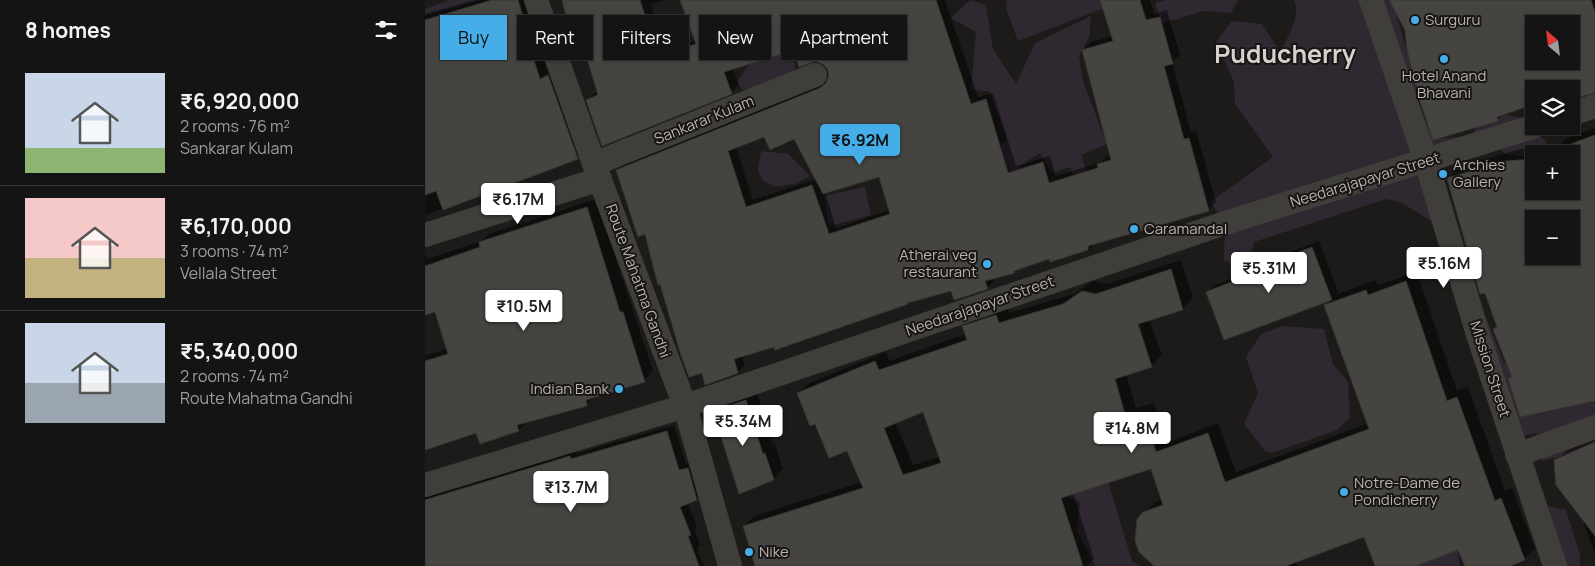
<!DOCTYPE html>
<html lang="en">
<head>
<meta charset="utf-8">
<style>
	:root { --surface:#151414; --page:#222122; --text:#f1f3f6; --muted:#9d9ea0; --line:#343334; --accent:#45ade8 }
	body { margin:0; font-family:Manrope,sans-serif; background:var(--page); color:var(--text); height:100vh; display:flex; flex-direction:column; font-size:19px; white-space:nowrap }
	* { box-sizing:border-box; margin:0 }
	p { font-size:16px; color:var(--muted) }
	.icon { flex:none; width:28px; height:28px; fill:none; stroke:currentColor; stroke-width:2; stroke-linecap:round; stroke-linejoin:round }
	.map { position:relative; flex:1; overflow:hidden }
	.panel { display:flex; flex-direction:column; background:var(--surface); width:425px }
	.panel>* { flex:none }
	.hud { position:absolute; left:15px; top:15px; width:475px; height:45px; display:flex; gap:10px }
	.needle { width:32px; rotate:332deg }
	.buttons { position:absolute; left:1100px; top:15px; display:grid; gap:10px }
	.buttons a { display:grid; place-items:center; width:55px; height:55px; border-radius:0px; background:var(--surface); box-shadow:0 1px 4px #0004,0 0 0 1px var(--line); font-size:25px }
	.price { position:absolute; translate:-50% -42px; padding:0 11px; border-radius:5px; background:#fff; color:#222; font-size:16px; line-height:32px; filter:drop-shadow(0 1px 2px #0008) }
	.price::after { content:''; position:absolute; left:50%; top:30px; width:15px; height:11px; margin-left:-8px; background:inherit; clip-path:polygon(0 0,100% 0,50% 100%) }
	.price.on { background:var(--accent); color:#111 }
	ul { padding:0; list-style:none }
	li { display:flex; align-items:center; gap:15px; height:125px; padding:0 25px }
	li+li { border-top:1px solid var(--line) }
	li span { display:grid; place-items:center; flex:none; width:140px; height:100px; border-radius:0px; color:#555 }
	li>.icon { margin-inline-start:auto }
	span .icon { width:60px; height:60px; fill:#fffc; stroke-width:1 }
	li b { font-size:21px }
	h2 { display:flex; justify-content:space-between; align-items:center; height:60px; padding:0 25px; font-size:21px }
	.chip { padding:0 18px; border-radius:0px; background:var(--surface); box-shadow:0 1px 4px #0004,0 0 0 1px var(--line); font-size:18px; line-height:45px }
	.chip.on { background:var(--accent); color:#111 }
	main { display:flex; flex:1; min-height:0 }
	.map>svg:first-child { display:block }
</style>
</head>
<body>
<main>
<section class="panel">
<h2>8 homes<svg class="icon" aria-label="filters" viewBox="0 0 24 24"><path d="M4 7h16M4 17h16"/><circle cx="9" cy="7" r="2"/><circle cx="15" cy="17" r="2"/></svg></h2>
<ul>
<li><span style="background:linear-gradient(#c9d6e8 75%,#8fb573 0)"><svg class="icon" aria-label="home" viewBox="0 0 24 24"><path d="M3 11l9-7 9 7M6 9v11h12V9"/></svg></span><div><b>₹6,920,000</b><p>2 rooms · 76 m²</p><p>Sankarar Kulam</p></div></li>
<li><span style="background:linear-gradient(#f6c9c9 60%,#c2b280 0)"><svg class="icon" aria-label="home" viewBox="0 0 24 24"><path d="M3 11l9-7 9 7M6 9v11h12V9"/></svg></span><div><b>₹6,170,000</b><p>3 rooms · 74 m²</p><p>Vellala Street</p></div></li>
<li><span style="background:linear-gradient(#c9d6e8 60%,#9aa5b1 0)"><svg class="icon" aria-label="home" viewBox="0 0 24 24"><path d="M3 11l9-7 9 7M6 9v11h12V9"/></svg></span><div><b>₹5,340,000</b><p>2 rooms · 74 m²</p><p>Route Mahatma Gandhi</p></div></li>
</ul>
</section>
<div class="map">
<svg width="1170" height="566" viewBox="0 0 1170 566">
	<rect width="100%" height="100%" fill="#1c1b1a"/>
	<path fill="#2f2831" d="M 24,0 L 55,0 L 0,16 L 0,9 Z
		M 545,0 L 561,5 L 568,49 L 591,84 L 610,43 L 666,16 L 664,37 L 654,56 L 658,81 L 682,144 L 656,155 L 679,219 L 665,223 L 645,167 L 628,173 L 615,153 L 595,166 L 596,183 L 582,185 L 568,152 L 582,139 L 564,91 L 546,90 L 551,32 L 526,18 Z
		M 581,0 L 676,0 L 679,8 L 593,41 L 582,11 Z
		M 740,0 L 813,0 L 806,13 L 778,11 L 736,24 L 730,3 Z
		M 869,0 L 967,0 L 992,86 L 990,99 L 1009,139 L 1035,137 L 1026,160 L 1008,185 L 1006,221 L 977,203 L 961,199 L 829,242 L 823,272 L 799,260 L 800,223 L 785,202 L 848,157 L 810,104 L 809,82 L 791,42 L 807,21 L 837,24 L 855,52 C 863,37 876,17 869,0 Z
		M 360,54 L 370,63 L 369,76 L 334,88 L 318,90 L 312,82 C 327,59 332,55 360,54 Z
		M 1071,113 L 1092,117 L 1121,141 L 1123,154 L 1109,154 L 1109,157 L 1081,154 L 1074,148 L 1045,137 L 1056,121 Z
		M 336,151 L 363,154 L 385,176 L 370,184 L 349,187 L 337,180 L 333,170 Z
		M 440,187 L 446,215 L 404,226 L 399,196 Z
		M 1060,315 L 1079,363 L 1095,368 L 1104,403 L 1114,414 L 1170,401 L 1170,462 L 1138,456 L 1117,461 L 1115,454 L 1119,446 L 1111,433 L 1093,437 L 1053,318 Z
		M 858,326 L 899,329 L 908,364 L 923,382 L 925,418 L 912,430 L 847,453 L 840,451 L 819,424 L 833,393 L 821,357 L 836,334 Z
		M 679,468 L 707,561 L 715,566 L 670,566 L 652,530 L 655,502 L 635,494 Z
		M 1123,506 L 1141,510 L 1155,555 L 1155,566 L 1118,566 L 1107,509 Z
		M 1033,550 L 1035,566 L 991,566 Z"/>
	<path fill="#0007" fill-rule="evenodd" d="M 50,0 L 103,0 L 109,28 L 123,71 L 131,68 L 160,150 L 152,158 L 0,215 L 0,14 Z
		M 139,0 L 242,0 L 226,4 L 240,51 L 271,40 L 257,0 L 520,0 L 553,97 L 568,93 L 591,166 L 625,156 L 631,176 L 676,162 L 681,157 L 686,155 L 658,50 L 666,42 L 688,36 L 676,0 L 725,0 L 729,14 L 742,10 L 755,55 L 747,62 L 766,132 L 771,131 L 791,202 L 783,210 L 671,242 L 665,249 L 626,261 L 625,258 L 592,269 L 589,272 L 569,278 L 570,280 L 562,288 L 527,289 L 484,301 L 482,303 L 317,355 L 320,365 L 313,372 L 221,232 L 193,170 L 200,163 L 403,81 L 405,77 L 404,70 L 400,64 L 370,48 L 308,68 L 314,85 L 306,93 L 162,100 L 173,91 L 161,53 ZM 340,135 L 370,138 L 391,179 L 328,200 L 311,147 ZM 455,176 L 465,210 L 411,228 L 400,192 Z
		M 968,0 L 1170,0 L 1170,91 L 1109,89 L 1072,120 L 981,29 ZM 1109,24 L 1146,24 L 1146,61 L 1109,61 Z
		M 1170,128 L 1170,400 L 1085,379 L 1087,376 L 1069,329 L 1072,326 L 1024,178 L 1036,166 L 1095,149 L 1133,146 L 1140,139 ZM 1109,154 L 1146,154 L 1146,191 L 1109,191 ZM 1109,219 L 1146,219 L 1146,256 L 1109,256 Z
		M 171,199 L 228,371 L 219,381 L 170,396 L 161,404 L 103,421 L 94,430 L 56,443 L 52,432 L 0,449 L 0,356 L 23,348 L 11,310 L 0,314 L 0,254 L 2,259 L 56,241 L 64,234 Z
		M 894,241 L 913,292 L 910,295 L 951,280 L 953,285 L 992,272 L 1032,391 L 1043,387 L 1080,491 L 1087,488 L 1110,549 L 1099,559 L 1081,566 L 1041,566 L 1034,548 L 987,566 L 952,566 L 940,536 L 870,561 L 872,566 L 731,566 L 719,513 L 730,502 L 737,499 L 726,467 L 648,493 L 669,559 L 661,566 L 331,566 L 319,526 L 329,516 L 437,482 L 423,449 L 391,423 L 374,393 L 384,383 L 461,352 L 464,361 L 541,334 L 539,327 L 549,316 L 582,305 L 584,313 L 649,294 L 668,281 L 682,284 L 756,260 L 768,298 L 758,308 L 724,319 L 737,355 L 726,366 L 701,374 L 711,408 L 729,403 L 742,443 L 793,423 L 811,472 L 944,423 L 900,305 L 907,298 L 800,338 L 783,292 L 790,285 L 809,278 L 816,270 ZM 499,410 L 515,457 L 488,465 L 470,422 Z
		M 331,390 L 348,445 L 350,444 L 358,469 L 348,479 L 290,411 L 300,401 Z
		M 249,425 L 261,464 L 270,461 L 279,492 L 272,499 L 263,503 L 272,527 L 269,529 L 275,545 L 272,548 L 279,566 L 0,566 L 0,496 L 152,449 L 153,453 Z
		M 1170,437 L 1170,556 L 1157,517 L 1131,461 L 1141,451 Z"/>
	<path fill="#464441" stroke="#373634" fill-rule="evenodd" d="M 67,0 L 93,0 L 103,35 L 101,36 L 115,79 L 123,75 L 153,159 L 18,210 L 11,191 L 0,195 L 0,20 Z
		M 137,0 L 215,0 L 233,57 L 271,44 L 255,0 L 511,0 L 546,104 L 561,99 L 583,173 L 618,162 L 624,183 L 673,168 L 672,164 L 686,160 L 657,50 L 688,41 L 675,0 L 715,0 L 721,20 L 735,17 L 748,64 L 739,66 L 759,139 L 764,138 L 784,211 L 663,246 L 663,250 L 625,262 L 624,259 L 589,271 L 590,273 L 560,281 L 563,289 L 529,300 L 526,291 L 482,303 L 483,304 L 350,350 L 349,347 L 309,359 L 313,373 L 280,385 L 277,373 L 264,377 L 256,355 L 235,284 L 233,285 L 220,234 L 213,237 L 191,170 L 395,88 L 401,83 L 404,76 L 403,70 L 399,65 L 391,61 L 374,67 L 369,50 L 299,72 L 307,94 L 177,146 L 161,100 L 173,95 L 161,55 L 152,58 ZM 339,137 L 345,150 L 369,139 L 398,194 L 454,177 L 465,214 L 404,234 L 387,185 L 321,207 L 303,151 Z
		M 964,0 L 1166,0 L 1170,12 L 1170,93 L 1146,99 L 1146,89 L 1109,89 L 1109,104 L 1072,117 L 1073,121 L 1008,140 L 994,98 L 982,50 L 980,30 ZM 1109,24 L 1146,24 L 1146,61 L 1109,61 Z
		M 1170,135 L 1170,401 L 1095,417 L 1083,378 L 1087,377 L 1068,329 L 1072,327 L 1060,293 L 1055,294 L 1022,178 L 1081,161 L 1109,159 L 1109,191 L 1146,191 L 1146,144 ZM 1109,219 L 1146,219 L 1146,256 L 1109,256 Z
		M 162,207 L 195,312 L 198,312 L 220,382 L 161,400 L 162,406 L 92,425 L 94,431 L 55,444 L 51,433 L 0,450 L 0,361 L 23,354 L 10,312 L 0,315 L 0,266 L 55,247 L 54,242 Z
		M 887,247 L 907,300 L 799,340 L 781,292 L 809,281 L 808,277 Z
		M 746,269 L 758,310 L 713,324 L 727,367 L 690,379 L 701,418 L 719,412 L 731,452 L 783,433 L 800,482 L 944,429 L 899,305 L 941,290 L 943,295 L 981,281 L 1022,401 L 1032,397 L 1070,501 L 1076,498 L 1100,560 L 1085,566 L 1040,566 L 1033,550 L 991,566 L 950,566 L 939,537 L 861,566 L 729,566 L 714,552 L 710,540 L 712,519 L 718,512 L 738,505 L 726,469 L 636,498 L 658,566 L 330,566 L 318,526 L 438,488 L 422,451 L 404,458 L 390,424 L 385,426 L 372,393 L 450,361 L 454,370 L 542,340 L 537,326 L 571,315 L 574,323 L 638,304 L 657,291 L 671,294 ZM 498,412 L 516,463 L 478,475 L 459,428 Z
		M 321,400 L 338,454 L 340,453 L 349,480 L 314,494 L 288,411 Z
		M 242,431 L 254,470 L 263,468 L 272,500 L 255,507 L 266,535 L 263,536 L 274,566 L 0,566 L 0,500 L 145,456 L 146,459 Z
		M 1170,442 L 1170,536 L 1131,485 L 1129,460 Z"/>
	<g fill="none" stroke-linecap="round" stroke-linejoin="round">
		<path stroke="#403e3b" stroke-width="24" d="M 111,0 L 169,164 L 260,406 L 305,566
			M 946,0 L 1001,161 L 1054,338 L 1130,566
			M 1146,114 L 1170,106
			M 169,164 L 390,75
			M 0,235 L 175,179
			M 1092,455 L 1170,427
			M 0,485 L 260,406 L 800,223 L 1110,126"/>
	</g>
	<g fill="#45ade8" stroke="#171615" stroke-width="2">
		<circle cx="990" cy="20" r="5"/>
		<circle cx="1019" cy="59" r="5"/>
		<circle cx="1018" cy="174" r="5"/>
		<circle cx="709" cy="229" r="5"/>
		<circle cx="562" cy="264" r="5"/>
		<circle cx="194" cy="389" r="5"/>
		<circle cx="919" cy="492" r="5"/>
		<circle cx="324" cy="552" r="5"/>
	</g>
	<g text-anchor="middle" stroke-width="4" stroke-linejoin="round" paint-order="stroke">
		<g font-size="15" fill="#bab2ad" stroke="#171615" text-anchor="start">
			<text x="1000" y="25">Surguru</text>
			<text x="1019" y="81" text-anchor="middle">Hotel Anand<tspan x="1019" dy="17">Bhavani</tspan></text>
			<text x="1028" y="170">Archies<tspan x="1028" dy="17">Gallery</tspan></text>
			<text x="719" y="234">Caramandal</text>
			<text x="552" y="260" text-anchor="end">Atherai veg<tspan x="552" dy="17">restaurant</tspan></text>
			<text x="184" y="394" text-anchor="end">Indian Bank</text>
			<text x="929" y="488">Notre-Dame de<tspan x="929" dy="17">Pondicherry</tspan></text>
			<text x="334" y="557">Nike</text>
		</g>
		<g font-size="15" fill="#bab2ad" stroke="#171615">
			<text transform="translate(279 120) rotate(-22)" y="5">Sankarar Kulam</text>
			<text transform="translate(940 180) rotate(-17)" y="5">Needarajapayar Street</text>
			<text transform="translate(213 281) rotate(70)" y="5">Route Mahatma Gandhi</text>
			<text transform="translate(555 306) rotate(-19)" y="5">Needarajapayar Street</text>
			<text transform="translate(1065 369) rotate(72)" y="5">Mission Street</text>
		</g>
		<g font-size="25" font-weight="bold" fill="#d7d1ce" stroke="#171615">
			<text x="860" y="63">Puducherry</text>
		</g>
	</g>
</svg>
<div class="buttons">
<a><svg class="needle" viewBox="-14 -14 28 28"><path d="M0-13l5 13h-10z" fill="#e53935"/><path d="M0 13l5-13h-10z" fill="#9d9ea0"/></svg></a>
<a><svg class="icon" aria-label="layers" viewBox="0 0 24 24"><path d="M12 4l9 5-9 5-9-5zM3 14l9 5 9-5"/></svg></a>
<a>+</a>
<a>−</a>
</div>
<b class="price on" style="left:435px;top:166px">₹6.92M</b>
<b class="price" style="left:93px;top:225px">₹6.17M</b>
<b class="price" style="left:1019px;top:289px">₹5.16M</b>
<b class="price" style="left:844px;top:294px">₹5.31M</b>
<b class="price" style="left:99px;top:332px">₹10.5M</b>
<b class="price" style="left:318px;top:447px">₹5.34M</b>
<b class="price" style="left:707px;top:454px">₹14.8M</b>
<b class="price" style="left:146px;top:513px">₹13.7M</b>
<div class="hud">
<a class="chip on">Buy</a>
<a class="chip">Rent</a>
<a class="chip">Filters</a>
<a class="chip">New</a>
<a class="chip">Apartment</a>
</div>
</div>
</main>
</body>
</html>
